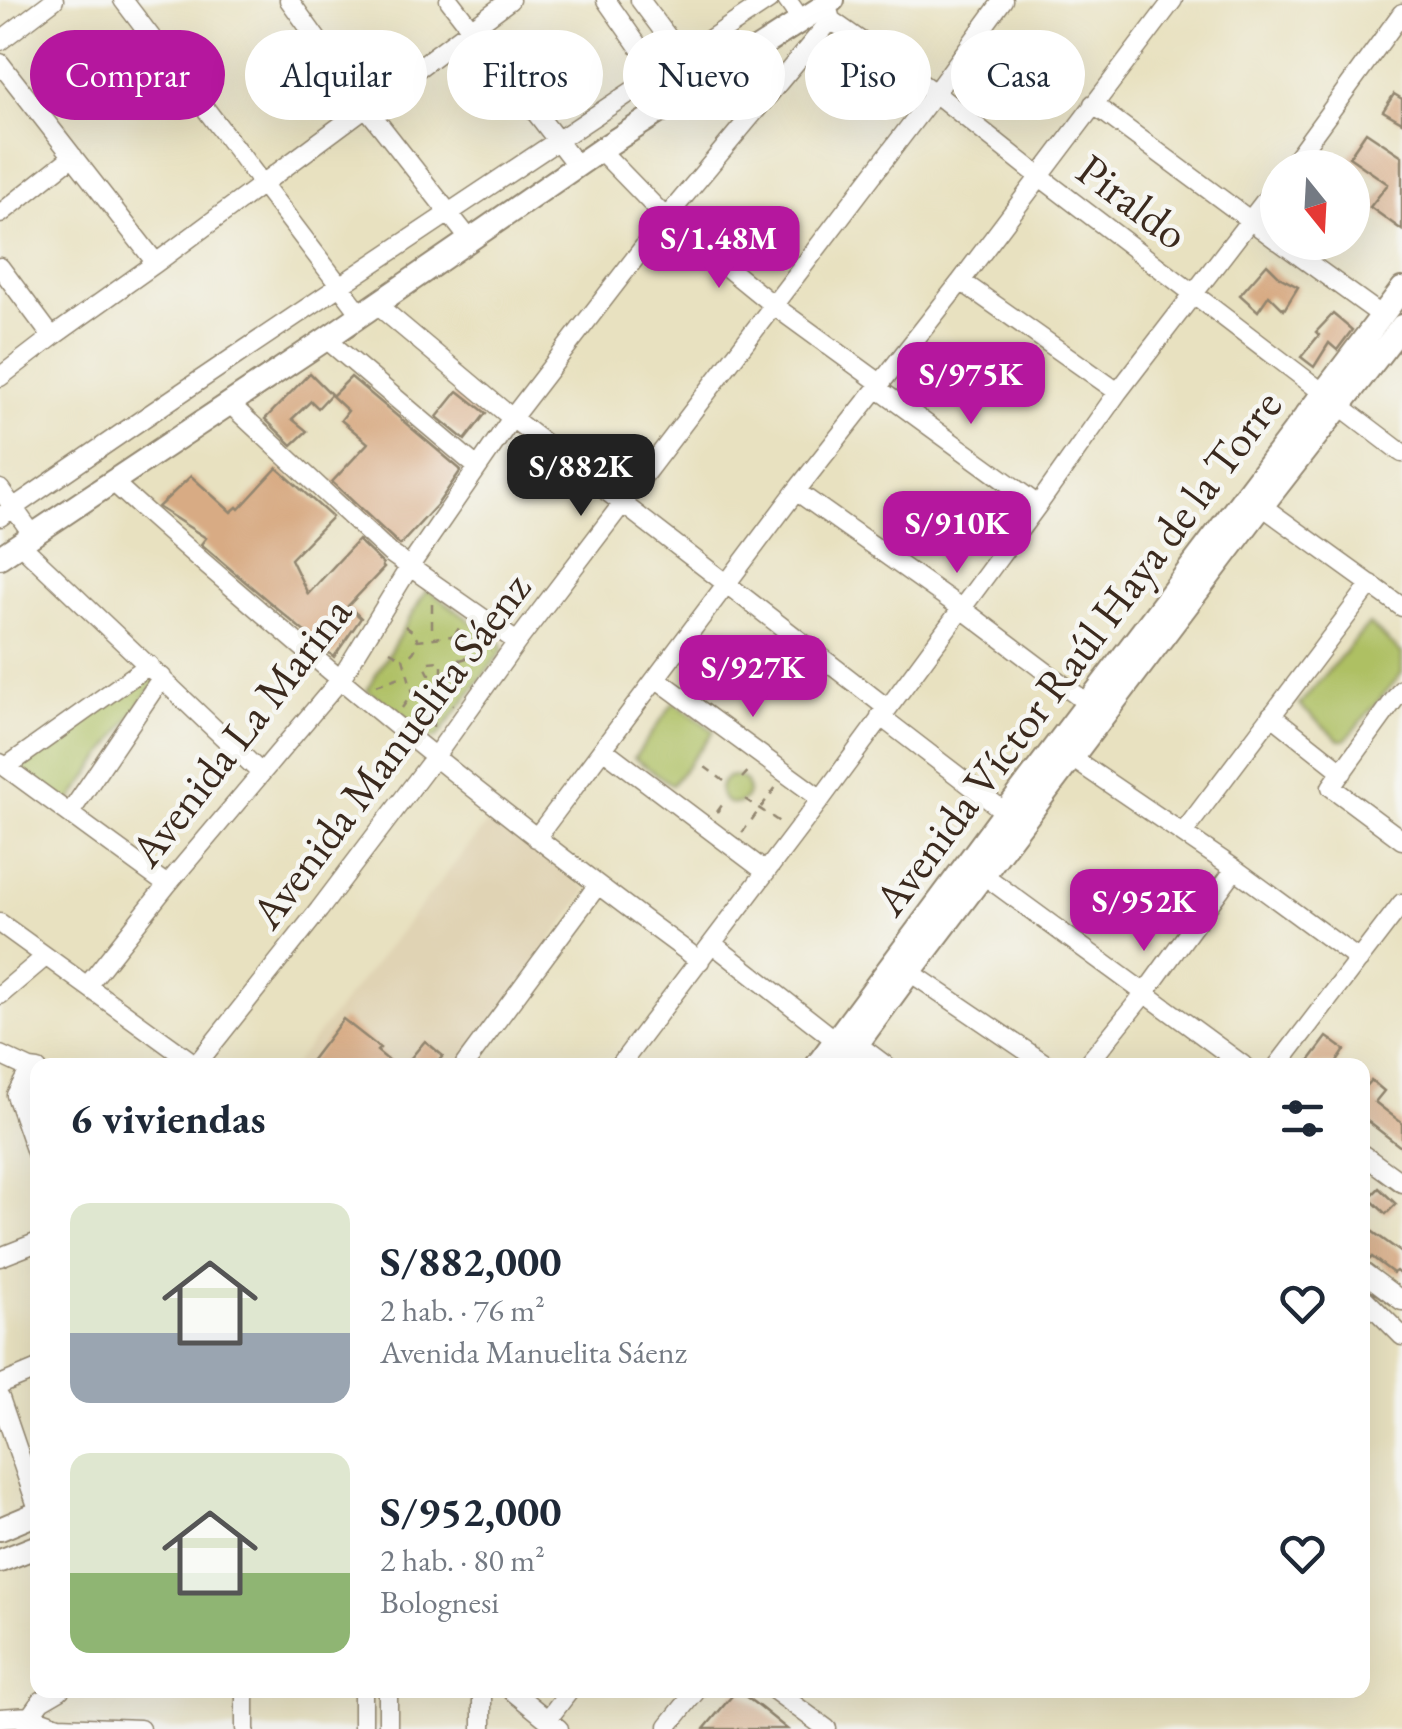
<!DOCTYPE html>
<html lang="es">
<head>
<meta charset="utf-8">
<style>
	:root { --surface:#fff; --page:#f6f6f7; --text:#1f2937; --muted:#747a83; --accent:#b5179e }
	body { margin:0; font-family:"EB Garamond",serif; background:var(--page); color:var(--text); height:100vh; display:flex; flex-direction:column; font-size:38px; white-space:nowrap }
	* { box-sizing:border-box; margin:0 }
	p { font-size:32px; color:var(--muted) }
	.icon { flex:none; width:55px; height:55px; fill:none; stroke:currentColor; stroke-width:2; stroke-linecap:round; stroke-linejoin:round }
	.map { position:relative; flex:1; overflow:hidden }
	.sheet { position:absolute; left:30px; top:1058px; width:1340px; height:640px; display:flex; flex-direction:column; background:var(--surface); border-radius:20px; box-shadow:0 10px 40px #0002 }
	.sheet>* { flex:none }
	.banner { position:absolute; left:30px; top:30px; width:1342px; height:90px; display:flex; gap:20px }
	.needle { width:65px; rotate:162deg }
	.buttons { position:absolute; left:1260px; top:150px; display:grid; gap:20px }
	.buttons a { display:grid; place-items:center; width:110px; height:110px; border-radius:50%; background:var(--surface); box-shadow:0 10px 40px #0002; font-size:50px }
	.price { position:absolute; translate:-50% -85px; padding:0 22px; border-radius:20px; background:var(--accent); color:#fff; font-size:32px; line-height:65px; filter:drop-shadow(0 2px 5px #0008) }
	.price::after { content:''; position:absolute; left:50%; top:60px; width:30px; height:22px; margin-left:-15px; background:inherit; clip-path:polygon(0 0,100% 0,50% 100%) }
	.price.selected { background:#222; color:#fff }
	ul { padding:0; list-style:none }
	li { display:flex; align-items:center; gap:30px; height:250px; padding:0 40px }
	li span { display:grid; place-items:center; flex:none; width:280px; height:200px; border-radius:20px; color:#555 }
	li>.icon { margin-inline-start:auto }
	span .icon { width:120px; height:120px; fill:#fffc; stroke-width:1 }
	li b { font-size:42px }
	h2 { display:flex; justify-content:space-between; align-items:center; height:120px; padding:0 40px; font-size:42px }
	.tag { padding:0 35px; border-radius:45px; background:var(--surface); box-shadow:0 10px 40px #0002; font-size:35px; line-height:90px }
	.tag.selected { background:var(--accent); color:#fff }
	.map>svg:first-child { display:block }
</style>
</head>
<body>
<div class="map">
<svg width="1402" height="1729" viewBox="0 0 1402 1729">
	<rect width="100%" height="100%" fill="#f6f6f2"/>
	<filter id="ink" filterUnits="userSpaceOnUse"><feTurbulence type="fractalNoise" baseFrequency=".01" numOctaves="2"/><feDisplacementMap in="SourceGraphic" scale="20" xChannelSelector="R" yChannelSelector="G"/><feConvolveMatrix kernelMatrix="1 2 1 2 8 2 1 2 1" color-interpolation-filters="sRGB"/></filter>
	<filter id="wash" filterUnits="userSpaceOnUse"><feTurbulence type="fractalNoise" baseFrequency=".0048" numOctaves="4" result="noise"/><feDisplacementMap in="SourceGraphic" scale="40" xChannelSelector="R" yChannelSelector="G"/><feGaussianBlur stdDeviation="2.25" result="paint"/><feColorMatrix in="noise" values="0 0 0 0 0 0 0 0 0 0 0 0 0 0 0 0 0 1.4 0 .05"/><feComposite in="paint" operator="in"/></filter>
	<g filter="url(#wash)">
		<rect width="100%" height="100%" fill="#e8e1c0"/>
		<path fill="#e0d3b4" d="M 492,817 L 588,890 L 460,1065 L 293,1065 Z"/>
		<path fill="#aec064" stroke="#747541" stroke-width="2.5" d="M 427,589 L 502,644 L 502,651 L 436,738 L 430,738 L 367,690 Z
			M 1369,624 L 1402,653 L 1402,673 L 1345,740 L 1339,740 L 1299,705 Z
			M 146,673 L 156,682 L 67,806 L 14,767 Z
			M 674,702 L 714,731 L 672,785 L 634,758 Z
			M720 790a14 14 0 1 1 28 0a14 14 0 1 1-28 0Z"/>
		<g id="blocks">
			<path fill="#d8ab84" d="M 1394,94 L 1402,99 L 1402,122 L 1383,111 Z
				M 1366,132 L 1402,156 L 1402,230 L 1370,207 L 1388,184 L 1349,157 Z
				M 1267,264 L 1281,278 L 1298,287 L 1284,310 L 1269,295 L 1258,311 L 1240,295 Z
				M 1333,314 L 1352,330 L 1337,350 L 1329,343 L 1314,367 L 1301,357 L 1319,335 L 1316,332 Z
				M 310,373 L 331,394 L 318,408 L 311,401 L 292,419 L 307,431 L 292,445 L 265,419 Z
				M 351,377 L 461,470 L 437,505 L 400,545 L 332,482 L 368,443 L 341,420 L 348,411 L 332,396 Z
				M 458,391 L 486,413 L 465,440 L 437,417 Z
				M 277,468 L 332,517 L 291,559 L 308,594 L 358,540 L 383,564 L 382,566 L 384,568 L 348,606 L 361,618 L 334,657 L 201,544 L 206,538 L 158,507 L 191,476 L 231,512 L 237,507 L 239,509 Z
				M 343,1019 L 380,1048 L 377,1051 L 394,1065 L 308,1065 Z
				M 1327,1037 L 1345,1050 L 1335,1065 L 1306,1065 Z
				M 425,1041 L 443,1056 L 435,1065 L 405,1065 Z
				M 1371,1080 L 1384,1091 L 1375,1102 L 1402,1123 L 1402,1148 L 1362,1117 L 1362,1090 Z
				M 1379,1188 L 1396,1204 L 1386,1214 L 1369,1198 Z
				M 1362,1224 L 1402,1253 L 1402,1276 L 1396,1271 L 1393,1273 L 1372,1257 L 1370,1259 L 1362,1253 Z
				M 737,1690 L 761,1708 L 787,1729 L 704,1729 Z"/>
		</g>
	</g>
	<g filter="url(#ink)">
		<use href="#blocks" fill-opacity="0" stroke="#92866f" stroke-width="2.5"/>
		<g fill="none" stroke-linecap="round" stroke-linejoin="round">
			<g stroke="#92866f" stroke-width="21">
				<path id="minor" d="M 123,0 L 361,314
					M 289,0 L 365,106 L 470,240
					M 449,0 L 577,166
					M 606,0 L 676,100
					M 640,0 L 702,83
					M 787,0 L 801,20
					M 828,9 L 831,20 L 935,93 L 1039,176 L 1402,453
					M 0,41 L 54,0
					M 0,63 L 156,263
					M 1093,104 L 1278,241
					M 600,150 L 666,218 L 773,305 L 880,383
					M 1289,168 L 1402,13
					M 0,214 L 73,156
					M 1280,242 L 1381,315
					M 0,267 L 52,337
					M 961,281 L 1118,392
					M 376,304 L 512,418 L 887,708
					M 326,339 L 477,467
					M 0,377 L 52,337 L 156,263 L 510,0
					M 877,388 L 1038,505
					M 230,404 L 390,553 L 517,642
					M 112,481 C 160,526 210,568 260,611 C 402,734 549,850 700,961
					M 0,489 L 33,535
					M 796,491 L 961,608 L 1087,703
					M 1262,506 L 1402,607
					M 0,517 C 254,341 512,171 769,0
					M 20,544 L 261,773
					M 657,679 L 821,799
					M 1402,689 L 1331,787 L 1402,840
					M 1271,715 L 1343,772
					M 880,716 L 1005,812
					M 603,749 L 766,872
					M 1072,758 L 1235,869 L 1359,960
					M 0,763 L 167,885
					M 6,767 L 149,665
					M 70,813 L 162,677
					M 1183,833 L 1371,584
					M 536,838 L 796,491 L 961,281 L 1173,0
					M 985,876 L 1243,1065
					M 0,923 L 196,1065 L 319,910 L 434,758 L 517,642 L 935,93 L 1003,0
					M 713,944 L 843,1046
					M 910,972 L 1047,1065
					M 87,986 L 167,885 L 340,680 L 410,566 L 512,418 L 666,218 L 831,20
					M 0,995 L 45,957
					M 857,1044 L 885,1065
					M 0,1055 L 30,1069 L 38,1070
					M 467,1065 L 465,1064 L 597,886
					M 620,1065 L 821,799 L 1038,505 L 1118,392 L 1278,184
					M 1087,1065 L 1144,994 L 1235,869
					M 1278,1065 L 1402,903
					M 30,1069 L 16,1095 L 38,1158
					M 1362,1154 L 1402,1183
					M 0,1257 L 38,1242
					M 1362,1271 L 1402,1301
					M 1362,1296 L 1402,1336
					M 0,1385 L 38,1369
					M 0,1398 L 38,1509
					M 511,1690 L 559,1729
					M 774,1690 L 827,1729
					M 0,1718 L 30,1716 L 41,1701 L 60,1690
					M 548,1719 L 570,1690
					M 668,1726 L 697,1690
					M 26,1729 L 30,1716 L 58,1726 L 140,1729
					M 245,1729 L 245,1690
					M 363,1729 L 363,1690
					M 388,1729 L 388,1690
					M 482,1729 L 482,1690"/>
			</g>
			<g stroke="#92866f" stroke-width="26">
				<path id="major" d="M 0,557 L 326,339 L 600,150 L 833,0
					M 817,1065 L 1005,812 L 1402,289
					M 842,1065 L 910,972 L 1262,506 L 1402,326
					M 0,1529 L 38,1513
					M 0,1561 L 38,1546"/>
			</g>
			<path stroke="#92866f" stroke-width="2.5" stroke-dasharray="8 8" stroke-linecap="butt" d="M 432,604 L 432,636
				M 405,626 L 412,631 L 417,639
				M 390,651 L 401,657
				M 460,660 L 491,651
				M 442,674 L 442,666 L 439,661 L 428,662 L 426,668 L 429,674 L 442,674 L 449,681
				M 376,685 L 406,675
				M 447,689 L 453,705
				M 432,690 L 413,693 L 403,658 C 412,656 417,650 417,640 L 452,636
				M 402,708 L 412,694
				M 433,727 L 433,690 L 447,688 L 454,677 L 462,673 L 454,636 L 462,623
				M 705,767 L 724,781
				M 742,778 L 751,768
				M 745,799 L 781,823
				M 717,812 L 725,801
				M 742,833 L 776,787"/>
			<use href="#minor" stroke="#fff" stroke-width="18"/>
			<use href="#major" stroke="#fff" stroke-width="22"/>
		</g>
	</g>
	<g text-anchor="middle" stroke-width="9" stroke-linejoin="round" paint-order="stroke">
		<g font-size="45" fill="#3b2a1e" stroke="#f6f6f2">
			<text transform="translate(1133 201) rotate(37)" y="16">Piraldo</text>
			<text transform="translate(1077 652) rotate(-53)" y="16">Avenida Víctor Raúl Haya de la Torre</text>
			<text transform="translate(240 731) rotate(-52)" y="16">Avenida La Marina</text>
			<text transform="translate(390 750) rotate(-53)" y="16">Avenida Manuelita Sáenz</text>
		</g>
	</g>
</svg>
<div class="buttons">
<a><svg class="needle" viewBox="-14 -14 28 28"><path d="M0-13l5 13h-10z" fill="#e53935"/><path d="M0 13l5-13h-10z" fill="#747a83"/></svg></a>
</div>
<b class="price" style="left:719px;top:291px">S/1.48M</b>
<b class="price" style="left:971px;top:427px">S/975K</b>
<b class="price selected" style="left:581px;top:519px">S/882K</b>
<b class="price" style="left:957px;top:576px">S/910K</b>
<b class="price" style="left:753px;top:720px">S/927K</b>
<b class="price" style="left:1144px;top:954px">S/952K</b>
<div class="banner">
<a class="tag selected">Comprar</a>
<a class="tag">Alquilar</a>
<a class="tag">Filtros</a>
<a class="tag">Nuevo</a>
<a class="tag">Piso</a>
<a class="tag">Casa</a>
</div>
<section class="sheet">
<h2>6 viviendas<svg class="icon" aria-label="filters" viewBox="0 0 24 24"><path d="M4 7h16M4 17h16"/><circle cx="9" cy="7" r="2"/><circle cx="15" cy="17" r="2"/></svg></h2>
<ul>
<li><span style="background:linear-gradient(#dfe7d0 65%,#9aa5b1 0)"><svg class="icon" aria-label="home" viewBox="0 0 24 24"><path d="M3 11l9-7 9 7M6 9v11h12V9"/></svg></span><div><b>S/882,000</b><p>2 hab. · 76 m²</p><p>Avenida Manuelita Sáenz</p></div><svg class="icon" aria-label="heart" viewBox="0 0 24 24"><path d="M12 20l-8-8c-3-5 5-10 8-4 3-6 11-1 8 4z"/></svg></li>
<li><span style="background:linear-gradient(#dfe7d0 60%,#8fb573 0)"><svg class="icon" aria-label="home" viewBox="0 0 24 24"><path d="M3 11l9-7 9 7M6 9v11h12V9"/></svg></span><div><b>S/952,000</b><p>2 hab. · 80 m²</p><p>Bolognesi</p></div><svg class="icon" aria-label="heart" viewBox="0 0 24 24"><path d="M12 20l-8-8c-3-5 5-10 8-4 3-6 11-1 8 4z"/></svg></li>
</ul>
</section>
</div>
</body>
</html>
